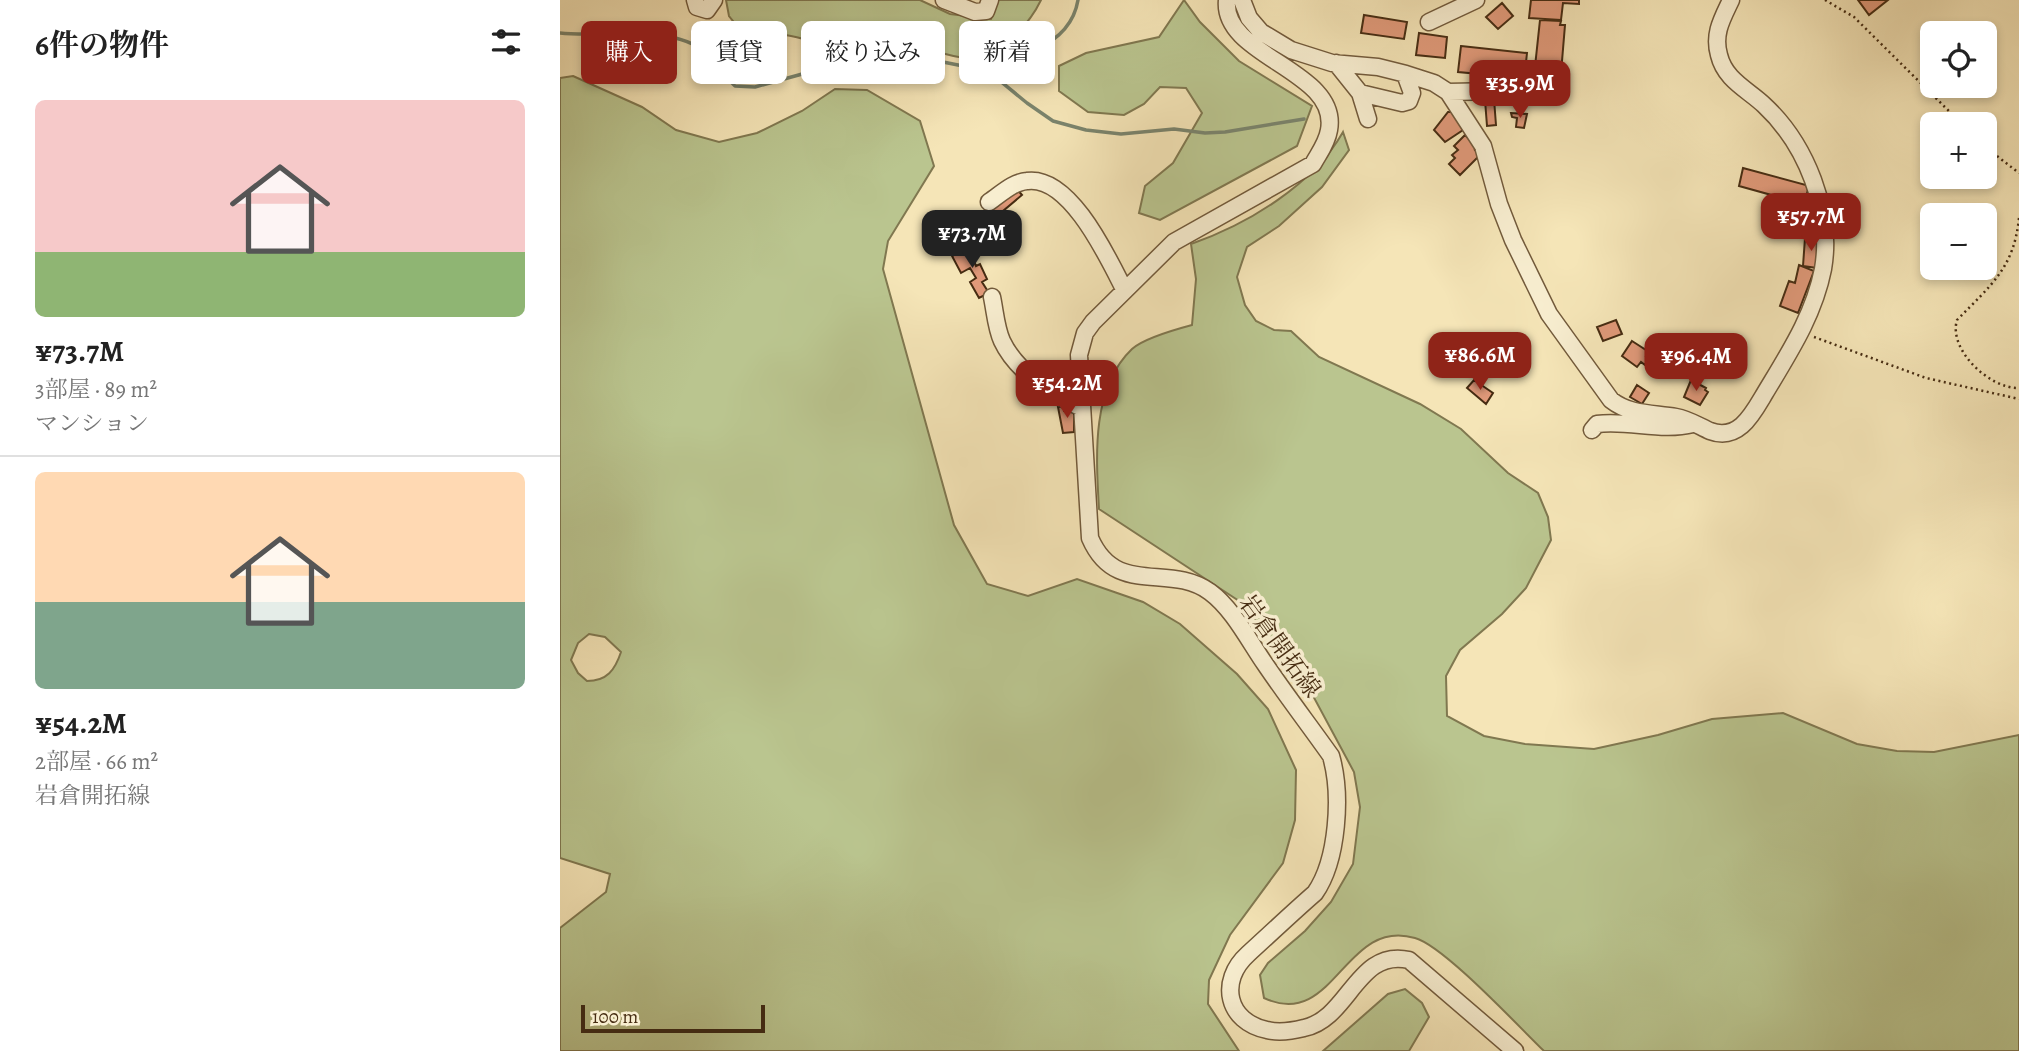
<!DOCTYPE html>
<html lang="ja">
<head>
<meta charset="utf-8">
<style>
	:root { --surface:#fff; --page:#f6f6f6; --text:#222; --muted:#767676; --line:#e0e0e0; --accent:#8f2418 }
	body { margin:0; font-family:Alegreya,"Noto Serif JP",serif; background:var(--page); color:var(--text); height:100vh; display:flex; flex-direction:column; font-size:26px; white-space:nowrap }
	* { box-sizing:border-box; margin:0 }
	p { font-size:23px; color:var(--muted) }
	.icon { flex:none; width:38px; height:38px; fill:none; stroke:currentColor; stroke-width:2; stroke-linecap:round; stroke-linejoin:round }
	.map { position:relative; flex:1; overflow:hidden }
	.drawer { display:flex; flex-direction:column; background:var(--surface); width:560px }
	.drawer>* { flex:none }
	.hud { position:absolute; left:21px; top:21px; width:665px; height:63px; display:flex; gap:14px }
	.buttons { position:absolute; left:1360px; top:21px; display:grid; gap:14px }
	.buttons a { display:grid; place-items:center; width:77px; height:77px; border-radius:10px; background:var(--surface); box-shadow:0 4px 10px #0003; font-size:35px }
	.scale { position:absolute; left:21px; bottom:18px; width:184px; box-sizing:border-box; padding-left:7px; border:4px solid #462c12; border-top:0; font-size:19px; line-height:24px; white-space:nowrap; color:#462c12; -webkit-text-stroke:5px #f8eed0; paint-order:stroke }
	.price { position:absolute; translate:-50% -60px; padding:0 16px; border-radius:14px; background:var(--accent); color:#fff; font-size:23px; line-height:46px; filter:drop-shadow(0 2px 4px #0008) }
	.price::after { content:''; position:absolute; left:50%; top:42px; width:21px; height:16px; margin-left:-10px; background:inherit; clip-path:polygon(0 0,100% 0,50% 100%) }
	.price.selected { background:#222; color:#fff }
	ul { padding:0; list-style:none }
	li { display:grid; align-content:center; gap:14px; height:371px; padding:0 35px }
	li+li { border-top:2px solid var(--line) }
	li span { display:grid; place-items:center; height:217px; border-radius:10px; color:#555 }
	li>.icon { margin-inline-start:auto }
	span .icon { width:126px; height:126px; fill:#fffc; stroke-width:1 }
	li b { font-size:30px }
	h2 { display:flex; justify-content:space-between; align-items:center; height:84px; padding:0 35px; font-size:30px }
	.tag { padding:0 24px; border-radius:10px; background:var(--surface); box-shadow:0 4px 10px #0003; font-size:24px; line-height:63px }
	.tag.selected { background:var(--accent); color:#fff }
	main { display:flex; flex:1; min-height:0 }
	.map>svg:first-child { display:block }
</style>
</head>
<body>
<main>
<section class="drawer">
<h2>6件の物件<svg class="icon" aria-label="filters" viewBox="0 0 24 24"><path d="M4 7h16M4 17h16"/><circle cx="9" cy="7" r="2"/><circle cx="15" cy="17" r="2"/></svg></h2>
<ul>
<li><span style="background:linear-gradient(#f6c9c9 70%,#8fb573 0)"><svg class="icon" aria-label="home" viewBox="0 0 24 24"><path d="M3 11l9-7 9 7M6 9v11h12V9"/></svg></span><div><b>¥73.7M</b><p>3部屋 · 89 m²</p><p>マンション</p></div></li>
<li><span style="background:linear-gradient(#ffd9b3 60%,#7fa58c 0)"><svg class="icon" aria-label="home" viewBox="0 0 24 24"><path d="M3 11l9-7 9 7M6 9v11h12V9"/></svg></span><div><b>¥54.2M</b><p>2部屋 · 66 m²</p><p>岩倉開拓線</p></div></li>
</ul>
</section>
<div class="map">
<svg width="1459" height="1051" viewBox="0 0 1459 1051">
	<rect width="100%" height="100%" fill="#f5e5b7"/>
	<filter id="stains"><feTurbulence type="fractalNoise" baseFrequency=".00286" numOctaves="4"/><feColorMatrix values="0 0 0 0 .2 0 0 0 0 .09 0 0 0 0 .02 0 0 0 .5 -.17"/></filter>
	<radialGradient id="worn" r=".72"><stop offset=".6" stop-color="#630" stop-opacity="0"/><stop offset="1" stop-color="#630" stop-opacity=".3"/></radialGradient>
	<path fill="#bac58f" stroke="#807850" stroke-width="2" fill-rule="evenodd" d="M 166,0 L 360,0 L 390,14 L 431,19 L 436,0 L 481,0 C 470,23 441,56 414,58 C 397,60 378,50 361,49 C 336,48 311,59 285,55 C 273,53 262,44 250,41 C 227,33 205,33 181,31 L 169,16 Z
		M 624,0 L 640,22 L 679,61 L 752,106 L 737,146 L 600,220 L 579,213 L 585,186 L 613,163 L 642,113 L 626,88 L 600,87 L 584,104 L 564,115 L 528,112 L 499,91 L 499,66 L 526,53 L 599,37 Z
		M 13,76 L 82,107 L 116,130 L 159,142 L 197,133 L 242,111 L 275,89 L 307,90 L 360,121 L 374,166 L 328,241 L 323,269 L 394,525 L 427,584 L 468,596 L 517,579 L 583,602 L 620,624 L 677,674 L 708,709 L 736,770 L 735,820 L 723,863 L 670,935 L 649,980 L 648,1004 L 679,1051 L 0,1051 L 0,928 L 46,892 L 50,874 L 0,858 L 0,78 ZM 29,634 L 45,637 L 61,652 C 55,670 47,681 27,681 L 18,673 L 11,660 L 18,643 Z
		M 783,132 L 789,150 L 762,187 L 719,226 L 687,247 L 677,277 L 685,305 L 696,321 L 714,330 L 731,331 L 759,357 L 860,404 L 901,429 L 948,473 L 978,493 L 988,517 L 991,540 L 966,588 L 942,614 L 900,650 L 886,676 L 887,716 L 924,736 L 965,744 L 1034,749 L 1098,735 L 1152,719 L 1223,713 L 1297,744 L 1337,751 L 1374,752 L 1459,735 L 1459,1051 L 984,1051 C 958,1026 884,946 855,938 C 784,917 775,1031 704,998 L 700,975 L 708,963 L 745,931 L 771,902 L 793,864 L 800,807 L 794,772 L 744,679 L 679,601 L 539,509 C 536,457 531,388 572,349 C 583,339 617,329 632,325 L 636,279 L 631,244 C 688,224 753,185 783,132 Z
		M 845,989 L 862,1003 L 869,1017 L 849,1051 L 763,1051 L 828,994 Z"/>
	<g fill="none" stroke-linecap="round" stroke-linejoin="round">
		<path stroke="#7a846d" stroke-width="3.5" d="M 0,33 C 41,38 113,23 146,53 C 157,63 164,76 175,86 L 195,87 L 282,63 L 339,63 L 358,57 L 428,71 L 467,103 L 493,121 L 526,130 L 561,134 L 614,129 L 645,133 L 665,132 L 744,119
			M 409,67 C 451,61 510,49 518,0"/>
	</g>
	<path fill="#e09979" stroke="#462c12" stroke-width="2" d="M 971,0 L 1019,0 L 1019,4 L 1003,3 L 1001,20 L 969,18 Z
		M 1298,0 L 1328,0 L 1309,15 Z
		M 942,3 L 953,16 L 938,29 L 926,17 Z
		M 804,15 L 847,22 L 844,39 L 801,33 Z
		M 980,20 L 1001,21 L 1000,25 L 1005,25 L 1000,85 L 988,86 L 988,78 L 974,76 Z
		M 859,33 L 887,37 L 885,58 L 856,55 Z
		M 901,46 L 967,53 L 964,81 L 953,80 L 953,77 L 898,72 Z
		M 934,99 L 936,125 L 927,126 L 925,100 Z
		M 888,112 L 892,112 L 906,128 L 885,142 L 874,130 Z
		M 951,113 L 967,114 L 964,128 L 956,127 L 957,118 L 952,117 Z
		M 905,135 L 918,148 L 915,150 L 920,155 L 900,175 L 889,164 L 895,158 L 892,155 L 898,150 L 894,146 Z
		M 1183,168 L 1246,185 L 1248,190 L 1244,204 L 1179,186 Z
		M 456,188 L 462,195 L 437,216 L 431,209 Z
		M 1245,238 L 1259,239 L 1257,268 L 1243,266 Z
		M 411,246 L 416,257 L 413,258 L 416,266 L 420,264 L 427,279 L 422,282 L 429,293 L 419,298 L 410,282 L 416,278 L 410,268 L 401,273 L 392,256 Z
		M 1239,265 L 1254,271 L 1238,313 L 1220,306 L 1229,281 L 1235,283 Z
		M 1056,320 L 1062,334 L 1043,341 L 1037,327 Z
		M 1072,341 L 1089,352 L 1086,356 L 1089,358 L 1085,365 L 1081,362 L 1077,367 L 1062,356 Z
		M 511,370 L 512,394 L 502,395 L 502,385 L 496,385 L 495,371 Z
		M 914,380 L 933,393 L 926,404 L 907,388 Z
		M 1131,380 L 1146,388 L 1145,390 L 1148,392 L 1140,405 L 1124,397 Z
		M 1077,385 L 1089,393 L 1082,404 L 1070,397 Z
		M 498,407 L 504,407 L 504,411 L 514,410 L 514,432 L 503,433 Z"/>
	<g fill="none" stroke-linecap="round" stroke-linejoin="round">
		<g stroke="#725a3b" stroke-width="19">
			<path id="minor" d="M 135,0 L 137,7 L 147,10 L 154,0
				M 384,0 L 415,12 L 426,11 L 430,0
				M 667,0 C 661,57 780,70 769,130 C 767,143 759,153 753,164 L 614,242 L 533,322 L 525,333 L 519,355 L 530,538 C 556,598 609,562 650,592 C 673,609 689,641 705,664 C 726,695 749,725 771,756 C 782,794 778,860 755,893 C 732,913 710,934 688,954 C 658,981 667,1022 707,1030 C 719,1033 732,1031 744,1028 C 789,1019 797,948 849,960 L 955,1051
				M 682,0 L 689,18 L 701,32 L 731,50 L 772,63 L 818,67 L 846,74 L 874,83 L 888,92 L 923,146 L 939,204 L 953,240 L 989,314 L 1051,400 C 1070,415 1093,413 1116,417 C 1128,419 1139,426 1150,431 C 1179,442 1193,413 1205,393 C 1229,353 1254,315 1263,269 C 1273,211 1246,144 1204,105 C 1187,89 1165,80 1159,55 C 1153,34 1162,19 1171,0
				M 869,22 L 916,0
				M 776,63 L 800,93 L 808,119
				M 888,92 L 939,91
				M 800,93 L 842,103 L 849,101 L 852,93 L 845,74
				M 429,202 C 441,194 453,182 467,181 C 510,175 548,258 564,289
				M 432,297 C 435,311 436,328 442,341 C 456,371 492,395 522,408
				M 1032,430 L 1037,424 C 1070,420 1101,432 1133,424"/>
		</g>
		<path stroke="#462c12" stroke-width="2.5" stroke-dasharray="2 3.5" stroke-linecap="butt" d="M 1265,0 L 1294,17 L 1402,124
			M 1424,146 L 1459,173
			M 1459,218 C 1454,268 1431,285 1397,320 C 1388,350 1430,389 1459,388
			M 1254,337 L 1366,378 L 1459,399"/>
		<use href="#minor" stroke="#f8eed0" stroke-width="16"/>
	</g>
	<g text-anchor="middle" stroke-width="7" stroke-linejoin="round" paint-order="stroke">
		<g font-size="24" fill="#462c12" stroke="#f8eed0">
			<text transform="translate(720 646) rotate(54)" y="8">岩倉開拓線</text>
		</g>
	</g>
	<rect width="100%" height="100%" filter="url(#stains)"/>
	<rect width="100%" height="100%" fill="url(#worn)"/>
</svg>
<div class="buttons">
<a><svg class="icon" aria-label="locate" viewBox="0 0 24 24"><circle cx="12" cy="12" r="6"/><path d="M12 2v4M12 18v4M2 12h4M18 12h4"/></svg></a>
<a>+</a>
<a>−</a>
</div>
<div class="scale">100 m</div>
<b class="price" style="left:960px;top:120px">¥35.9M</b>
<b class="price" style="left:1251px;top:253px">¥57.7M</b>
<b class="price selected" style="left:412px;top:270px">¥73.7M</b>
<b class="price" style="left:920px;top:392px">¥86.6M</b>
<b class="price" style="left:1136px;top:393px">¥96.4M</b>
<b class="price" style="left:507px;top:420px">¥54.2M</b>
<div class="hud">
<a class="tag selected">購入</a>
<a class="tag">賃貸</a>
<a class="tag">絞り込み</a>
<a class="tag">新着</a>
</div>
</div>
</main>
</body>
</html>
